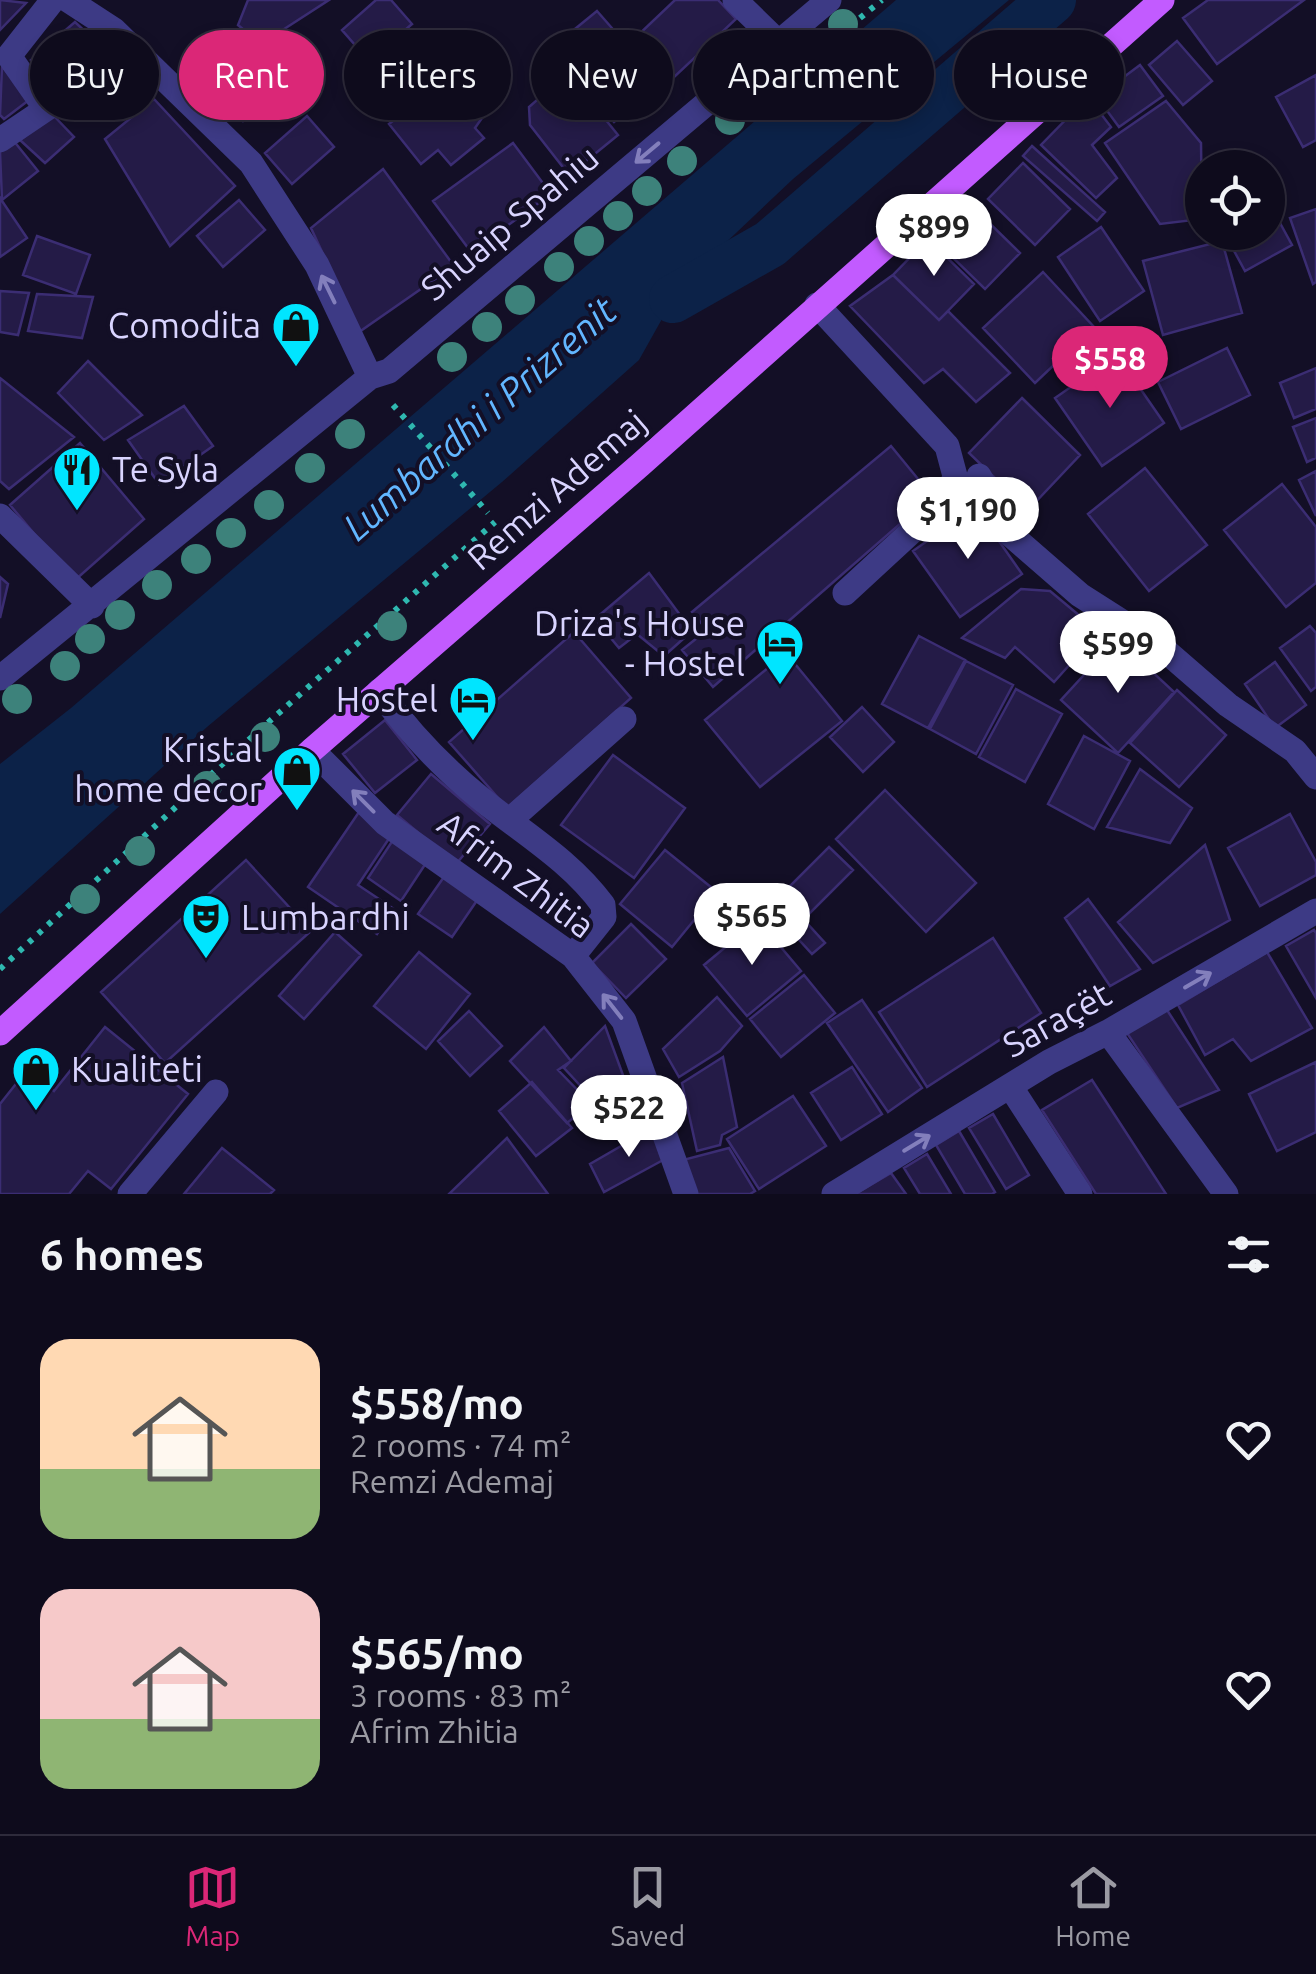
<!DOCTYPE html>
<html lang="en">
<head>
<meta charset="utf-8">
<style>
	:root { --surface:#0e0b1c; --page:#171425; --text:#f1f3f6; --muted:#9b9ba3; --line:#2e2b3b; --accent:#db2777 }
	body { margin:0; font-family:Ubuntu,sans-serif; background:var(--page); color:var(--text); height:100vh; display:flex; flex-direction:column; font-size:38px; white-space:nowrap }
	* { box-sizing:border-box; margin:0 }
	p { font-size:32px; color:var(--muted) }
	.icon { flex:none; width:55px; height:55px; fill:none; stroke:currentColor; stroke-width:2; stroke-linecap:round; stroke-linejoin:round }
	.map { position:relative; height:1194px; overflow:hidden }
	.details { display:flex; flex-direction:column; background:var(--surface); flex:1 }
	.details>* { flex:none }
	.banner { position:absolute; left:30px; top:30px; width:1258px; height:90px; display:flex; gap:20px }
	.tools { position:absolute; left:1185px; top:150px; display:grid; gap:20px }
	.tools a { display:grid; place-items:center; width:100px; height:100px; border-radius:50%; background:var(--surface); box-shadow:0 5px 15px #0003,0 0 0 2px var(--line); font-size:50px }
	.price { position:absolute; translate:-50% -85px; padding:0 22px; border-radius:35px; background:#fff; color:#222; font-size:32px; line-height:65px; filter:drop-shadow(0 2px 5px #0008) }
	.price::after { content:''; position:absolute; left:50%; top:60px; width:30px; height:22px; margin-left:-15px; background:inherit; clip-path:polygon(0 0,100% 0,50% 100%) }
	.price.active { background:var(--accent); color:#fff }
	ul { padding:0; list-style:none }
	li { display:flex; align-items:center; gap:30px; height:250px; padding:0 40px }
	li span { display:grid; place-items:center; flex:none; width:280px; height:200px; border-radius:30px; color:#555 }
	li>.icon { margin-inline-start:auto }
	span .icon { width:120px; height:120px; fill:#fffc; stroke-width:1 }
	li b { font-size:42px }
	h2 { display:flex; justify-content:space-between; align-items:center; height:120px; padding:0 40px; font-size:42px }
	.chip { padding:0 35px; border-radius:45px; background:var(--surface); box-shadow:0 5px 15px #0003,0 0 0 2px var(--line); font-size:35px; line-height:90px }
	.chip.active { background:var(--accent); color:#fff }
	.tabs { display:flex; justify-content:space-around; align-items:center; height:140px; border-top:2px solid var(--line); background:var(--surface); font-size:28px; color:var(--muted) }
	.tabs a { display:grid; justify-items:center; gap:5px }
	.tabs .active { color:var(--accent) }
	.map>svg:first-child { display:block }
</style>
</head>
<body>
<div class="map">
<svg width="1316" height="1194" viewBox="0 0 1316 1194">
	<rect width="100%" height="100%" fill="#130f26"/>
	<path fill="#0c2248" d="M 896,0 L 1009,0 L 793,179 L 681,285 L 639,360 L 502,482 L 207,727 L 0,914 L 0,764 L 71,708 Z"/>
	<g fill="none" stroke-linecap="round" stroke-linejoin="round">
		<path stroke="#0c2248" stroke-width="48" d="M 673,299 L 770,244 L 1052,0"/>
	</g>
	<path fill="#241b47" stroke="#3b2d73" stroke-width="2.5" d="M 0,0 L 26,3 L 0,30 Z
		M 248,0 L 329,0 L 261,44 L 238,25 Z
		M 376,0 L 391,0 L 412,24 L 369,61 L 342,30 Z
		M 675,0 L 718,0 L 736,19 L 672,79 L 635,38 Z
		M 1208,0 L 1304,0 L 1217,64 L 1183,18 Z
		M 597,11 L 660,83 L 614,122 L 548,51 Z
		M 75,22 L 140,84 L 92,120 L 31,60 Z
		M 420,34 L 446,64 L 404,102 L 377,71 Z
		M 1177,41 L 1212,81 L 1183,105 L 1149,65 Z
		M 236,48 L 277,49 L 299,69 L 243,121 L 204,79 Z
		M 1140,65 L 1163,96 L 1119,127 L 1097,97 Z
		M 2,66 L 29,100 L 4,119 L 0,115 Z
		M 458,69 L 489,108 L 475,128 L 484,138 L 451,165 L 438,150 L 421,164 L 389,124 Z
		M 568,73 L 618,135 L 569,175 L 530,125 L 529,107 Z
		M 1316,75 L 1316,140 L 1303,147 L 1276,97 Z
		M 1088,97 L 1111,127 L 1092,145 L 1117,178 L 1096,198 L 1041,145 Z
		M 154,99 L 235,186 L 170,246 L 105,139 Z
		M 1166,101 L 1201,143 L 1202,219 L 1160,224 L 1105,143 Z
		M 53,115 L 74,137 L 45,163 L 20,140 Z
		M 307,116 L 334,147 L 292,184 L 265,153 Z
		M 13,140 L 38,171 L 2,200 L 0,152 Z
		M 513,143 L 551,194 L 471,252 L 433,201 Z
		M 1032,146 L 1105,212 L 1097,221 L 1023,156 Z
		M 1023,163 L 1070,209 L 1035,245 L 988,199 Z
		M 383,169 L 454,266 L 359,332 L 311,228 Z
		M 0,198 L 27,238 L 0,257 Z
		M 239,200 L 265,230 L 223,267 L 197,236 Z
		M 974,208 L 1020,253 L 985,289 L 939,244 Z
		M 1316,209 L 1316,282 L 1313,284 L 1290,218 Z
		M 1274,212 L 1292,245 L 1245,271 L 1227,238 L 1237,232 L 1268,232 L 1268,216 Z
		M 1101,227 L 1144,291 L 1100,321 L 1058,257 Z
		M 37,236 L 90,255 L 76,294 L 23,275 Z
		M 928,239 L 974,284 L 939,320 L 893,275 Z
		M 1222,241 L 1242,313 L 1163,335 L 1143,261 Z
		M 1043,272 L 1094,327 L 1035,383 L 983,328 Z
		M 893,275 L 939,320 L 948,311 L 1010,373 L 976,402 L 943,369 L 924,383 L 850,306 Z
		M 0,291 L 29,293 L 18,335 L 0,332 Z
		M 37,294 L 93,297 L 82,338 L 28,331 Z
		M 1227,348 L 1250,395 L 1181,429 L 1158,382 Z
		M 1117,355 L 1164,423 L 1102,466 L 1055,398 Z
		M 88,361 L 142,415 L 104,440 L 58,393 Z
		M 1316,368 L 1316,409 L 1294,418 L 1280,383 Z
		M 0,378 L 74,437 L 9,489 L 0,481 Z
		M 1022,398 L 1080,455 L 1028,510 L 969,453 Z
		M 184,406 L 213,446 L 159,484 L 128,440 Z
		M 1316,418 L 1316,458 L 1307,462 L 1293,427 Z
		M 80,443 L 144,519 L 74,581 L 10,505 Z
		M 891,446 L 932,496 L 713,687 L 682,650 L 707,630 L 692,612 Z
		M 1145,468 L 1207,545 L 1149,591 L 1088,514 Z
		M 1316,471 L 1316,516 L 1299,480 Z
		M 1282,484 L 1316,527 L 1316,583 L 1286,607 L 1224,530 Z
		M 975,507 L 1022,574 L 960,617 L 913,551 Z
		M 649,573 L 692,631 L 664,656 L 637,634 L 619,648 L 595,619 Z
		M 0,577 L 8,584 L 0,618 Z
		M 1021,589 L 1050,591 L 1099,632 L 1054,682 L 1015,647 L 1005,658 L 962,638 Z
		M 1310,626 L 1316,633 L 1316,687 L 1311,691 L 1280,648 Z
		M 574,632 L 631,698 L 507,808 L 449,742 Z
		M 919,636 L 965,660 L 928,728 L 882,704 Z
		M 1117,639 L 1174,692 L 1118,753 L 1061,700 Z
		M 786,653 L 842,721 L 760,787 L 705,720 Z
		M 966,661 L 1013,685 L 976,754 L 930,729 Z
		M 1275,662 L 1306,705 L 1275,728 L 1245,684 Z
		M 1016,689 L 1062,714 L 1025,782 L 979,757 Z
		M 1177,690 L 1226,735 L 1179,787 L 1130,743 Z
		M 862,707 L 894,742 L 863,772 L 830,737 Z
		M 385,720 L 417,760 L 375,793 L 343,754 Z
		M 1084,736 L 1130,761 L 1094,829 L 1048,804 Z
		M 613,755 L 685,808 L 634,878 L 561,825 Z
		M 1140,769 L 1192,808 L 1170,843 L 1107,827 Z
		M 431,774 L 490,824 L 456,864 L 397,815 Z
		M 885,790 L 976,883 L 926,932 L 836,839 Z
		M 359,812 L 392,834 L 358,885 L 394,909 L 377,934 L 308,887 Z
		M 1290,814 L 1316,862 L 1316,875 L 1260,906 L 1228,848 Z
		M 395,837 L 428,860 L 401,901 L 368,878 Z
		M 1205,845 L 1230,920 L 1153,963 L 1118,922 Z
		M 829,847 L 853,870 L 806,917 L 783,893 Z
		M 665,850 L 717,892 L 672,947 L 620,904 Z
		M 246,860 L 311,931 L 165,1063 L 101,992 Z
		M 446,874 L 480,896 L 452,937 L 418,914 Z
		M 784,898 L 825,943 L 812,954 L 771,909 Z
		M 1088,899 L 1140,969 L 1110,986 L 1065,918 Z
		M 758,920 L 801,971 L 747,1016 L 704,965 Z
		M 631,924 L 666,959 L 626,998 L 592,963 Z
		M 1314,930 L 1316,933 L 1316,998 L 1286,946 Z
		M 335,932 L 361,955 L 304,1019 L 279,996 Z
		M 993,938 L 1041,1013 L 927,1087 L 879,1012 Z
		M 419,952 L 470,994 L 426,1049 L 374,1006 Z
		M 1267,952 L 1312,1028 L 1251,1061 L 1233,1039 L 1205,1055 L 1178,1005 Z
		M 804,975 L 835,1013 L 781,1057 L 750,1019 Z
		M 717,997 L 742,1026 L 720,1051 L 679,1077 L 663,1049 Z
		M 862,1000 L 922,1088 L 888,1112 L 827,1023 Z
		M 1167,1010 L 1219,1090 L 1177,1108 L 1127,1033 Z
		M 469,1011 L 502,1046 L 470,1076 L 438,1041 Z
		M 605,1026 L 627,1086 L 601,1108 L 564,1068 Z
		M 105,1027 L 188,1094 L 111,1189 L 88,1171 L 69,1194 L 0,1194 L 0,1104 L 27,1070 L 54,1091 Z
		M 544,1027 L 571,1061 L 558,1070 L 591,1104 L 567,1123 L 510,1061 Z
		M 723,1057 L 737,1127 L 722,1135 L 720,1145 L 697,1151 L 682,1083 Z
		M 1316,1062 L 1316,1132 L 1277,1151 L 1249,1094 Z
		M 852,1067 L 882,1114 L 841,1140 L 811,1093 Z
		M 1092,1080 L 1166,1194 L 1096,1194 L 1042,1110 Z
		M 532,1082 L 572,1128 L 536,1156 L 499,1111 Z
		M 793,1096 L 826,1146 L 759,1189 L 727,1139 Z
		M 993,1114 L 1029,1175 L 1006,1189 L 969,1128 Z
		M 654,1127 L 665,1159 L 604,1192 L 590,1164 Z
		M 959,1131 L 995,1192 L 992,1194 L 965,1194 L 936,1145 Z
		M 507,1138 L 548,1194 L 449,1194 Z
		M 222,1148 L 274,1190 L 270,1194 L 184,1194 Z
		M 729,1148 L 755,1191 L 750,1194 L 692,1194 L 679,1161 Z
		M 927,1154 L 951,1194 L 920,1194 L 904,1168 Z
		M 891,1173 L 906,1194 L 855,1194 Z"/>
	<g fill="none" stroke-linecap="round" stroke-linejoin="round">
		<path stroke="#2fb8b0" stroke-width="6" stroke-dasharray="5 8" stroke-linecap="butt" d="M 860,18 L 882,0
			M 393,405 L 488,513
			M 0,969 L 254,735 L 495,522"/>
		<path stroke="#3d3a85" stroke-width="25" d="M 68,0 L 114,30 L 251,163 L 317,265 L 370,377
			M 735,0 L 778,42
			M 0,140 L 46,109 L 9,56 L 53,0
			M 817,305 L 947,446 L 955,476 L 948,498 L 845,593
			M 979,476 L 1011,535 L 1080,595 L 1160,646 L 1228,705 L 1295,751 L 1316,777
			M 0,516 L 92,606
			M 0,678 L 370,377 L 389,371 L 829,0
			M 379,691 C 408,731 442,767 480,798 C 523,833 570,860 603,905 L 604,917 L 573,956
			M 312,750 L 385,823 L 573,956 L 624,1021 L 686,1194
			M 510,820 L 624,719
			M 1108,1032 L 1226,1194
			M 1010,1086 L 1080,1194
			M 130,1194 L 216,1092
			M 834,1194 L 1049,1062 L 1108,1032 L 1316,911"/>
		<path stroke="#c25bff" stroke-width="25" d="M 0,1033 L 312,750 L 640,465 L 1162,0"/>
	</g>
	<g fill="#3d827b">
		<circle cx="843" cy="24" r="15"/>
		<circle cx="811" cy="51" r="15"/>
		<circle cx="774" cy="82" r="15"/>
		<circle cx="730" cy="120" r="15"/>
		<circle cx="682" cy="161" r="15"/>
		<circle cx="647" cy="191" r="15"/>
		<circle cx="618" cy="216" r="15"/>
		<circle cx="589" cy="241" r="15"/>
		<circle cx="559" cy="267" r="15"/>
		<circle cx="520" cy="300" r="15"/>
		<circle cx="487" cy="327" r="15"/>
		<circle cx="452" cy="357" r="15"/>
		<circle cx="350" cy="434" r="15"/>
		<circle cx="310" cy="468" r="15"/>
		<circle cx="269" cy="505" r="15"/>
		<circle cx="231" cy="533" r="15"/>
		<circle cx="196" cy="559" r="15"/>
		<circle cx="157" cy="585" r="15"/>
		<circle cx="120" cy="615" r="15"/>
		<circle cx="392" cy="626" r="15"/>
		<circle cx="90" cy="639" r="15"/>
		<circle cx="65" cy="666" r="15"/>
		<circle cx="17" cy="699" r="15"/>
		<circle cx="265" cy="737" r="15"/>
		<circle cx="207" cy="786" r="15"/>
		<circle cx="140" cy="851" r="15"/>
		<circle cx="85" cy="899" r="15"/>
	</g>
	<defs><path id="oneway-shaft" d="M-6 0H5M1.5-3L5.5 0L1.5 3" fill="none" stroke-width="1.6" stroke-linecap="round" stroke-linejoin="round" transform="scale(2.5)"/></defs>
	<g stroke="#837fbc">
		<use href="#oneway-shaft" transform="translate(647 153) rotate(140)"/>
		<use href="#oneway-shaft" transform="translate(328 289) rotate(-116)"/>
		<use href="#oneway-shaft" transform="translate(363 801) rotate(-135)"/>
		<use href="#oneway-shaft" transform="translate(1198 980) rotate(-30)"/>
		<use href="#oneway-shaft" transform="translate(612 1006) rotate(-128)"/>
		<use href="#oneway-shaft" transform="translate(917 1143) rotate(-31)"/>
	</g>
	<defs>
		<g id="shop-pin" transform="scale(2.5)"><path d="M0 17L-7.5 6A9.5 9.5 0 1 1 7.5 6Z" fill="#00e5ff" stroke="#130f26"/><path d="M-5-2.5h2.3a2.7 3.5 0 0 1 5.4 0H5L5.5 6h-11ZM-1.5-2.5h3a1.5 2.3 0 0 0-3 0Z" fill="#111"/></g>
		<g id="restaurant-pin" transform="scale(2.5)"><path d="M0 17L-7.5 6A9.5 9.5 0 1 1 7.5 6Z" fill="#00e5ff" stroke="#130f26"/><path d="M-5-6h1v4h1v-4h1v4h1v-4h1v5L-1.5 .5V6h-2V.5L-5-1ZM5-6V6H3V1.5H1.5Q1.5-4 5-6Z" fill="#111"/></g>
		<g id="hotel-pin" transform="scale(2.5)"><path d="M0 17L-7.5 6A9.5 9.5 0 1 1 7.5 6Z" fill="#00e5ff" stroke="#130f26"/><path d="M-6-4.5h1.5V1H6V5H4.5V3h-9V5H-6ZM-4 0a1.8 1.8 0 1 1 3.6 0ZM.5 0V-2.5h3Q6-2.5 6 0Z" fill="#111"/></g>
		<g id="theatre-pin" transform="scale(2.5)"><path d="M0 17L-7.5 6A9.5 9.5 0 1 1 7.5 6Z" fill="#00e5ff" stroke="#130f26"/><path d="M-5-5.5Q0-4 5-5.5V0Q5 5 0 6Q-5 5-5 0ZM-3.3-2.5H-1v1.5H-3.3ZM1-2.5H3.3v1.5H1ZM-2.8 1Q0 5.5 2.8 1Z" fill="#111"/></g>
	</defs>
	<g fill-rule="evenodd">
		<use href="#shop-pin" x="296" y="326"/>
		<use href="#restaurant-pin" x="77" y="470"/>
		<use href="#hotel-pin" x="780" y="644"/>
		<use href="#hotel-pin" x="473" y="700"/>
		<use href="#shop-pin" x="297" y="770"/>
		<use href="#theatre-pin" x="206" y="918"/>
		<use href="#shop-pin" x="36" y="1070"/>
	</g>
	<g text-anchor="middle" stroke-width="8" stroke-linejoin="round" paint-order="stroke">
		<g font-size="35" fill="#d9d4ff" stroke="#130f26">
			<text transform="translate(510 223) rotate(-40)" y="12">Shuaip Spahiu</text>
			<text transform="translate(557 490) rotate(-41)" y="12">Remzi Ademaj</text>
			<text transform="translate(516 875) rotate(37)" y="12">Afrim Zhitia</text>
			<text transform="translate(1057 1020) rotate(-29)" y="12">Saraçët</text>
		</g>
		<g font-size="35" fill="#d9d4ff" stroke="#130f26" text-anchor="end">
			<text x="261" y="338">Comodita</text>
			<text x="112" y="482" text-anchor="start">Te Syla</text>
			<text x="745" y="636">Driza's House<tspan x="745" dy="40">- Hostel</tspan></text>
			<text x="438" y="712">Hostel</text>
			<text x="262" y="762">Kristal<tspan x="262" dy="40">home decor</tspan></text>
			<text x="241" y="930" text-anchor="start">Lumbardhi</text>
			<text x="71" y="1082" text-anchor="start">Kualiteti</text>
		</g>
		<g font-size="38" font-style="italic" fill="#62b6ff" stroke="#130f26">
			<text transform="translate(480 419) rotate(-41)" y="13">Lumbardhi i Prizrenit</text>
		</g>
	</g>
</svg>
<div class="tools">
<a><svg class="icon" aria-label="locate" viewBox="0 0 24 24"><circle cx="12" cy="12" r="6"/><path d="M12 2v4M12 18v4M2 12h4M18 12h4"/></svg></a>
</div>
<b class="price" style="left:934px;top:279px">$899</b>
<b class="price active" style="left:1110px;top:411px">$558</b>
<b class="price" style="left:968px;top:562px">$1,190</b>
<b class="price" style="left:1118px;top:696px">$599</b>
<b class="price" style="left:752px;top:968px">$565</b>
<b class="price" style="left:629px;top:1160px">$522</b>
<div class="banner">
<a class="chip">Buy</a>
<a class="chip active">Rent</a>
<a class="chip">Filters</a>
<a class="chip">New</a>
<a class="chip">Apartment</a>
<a class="chip">House</a>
</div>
</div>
<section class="details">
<h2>6 homes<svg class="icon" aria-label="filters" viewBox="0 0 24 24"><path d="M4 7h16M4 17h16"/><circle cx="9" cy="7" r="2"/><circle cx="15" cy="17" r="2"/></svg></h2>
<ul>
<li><span style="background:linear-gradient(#ffd9b3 65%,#8fb573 0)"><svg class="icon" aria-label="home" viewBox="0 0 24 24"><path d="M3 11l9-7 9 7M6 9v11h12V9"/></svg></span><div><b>$558/mo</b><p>2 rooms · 74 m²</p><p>Remzi Ademaj</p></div><svg class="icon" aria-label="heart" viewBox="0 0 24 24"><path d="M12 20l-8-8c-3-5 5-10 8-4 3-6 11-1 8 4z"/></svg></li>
<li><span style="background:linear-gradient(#f6c9c9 65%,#8fb573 0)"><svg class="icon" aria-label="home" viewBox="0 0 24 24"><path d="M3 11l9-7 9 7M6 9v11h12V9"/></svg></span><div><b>$565/mo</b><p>3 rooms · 83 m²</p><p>Afrim Zhitia</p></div><svg class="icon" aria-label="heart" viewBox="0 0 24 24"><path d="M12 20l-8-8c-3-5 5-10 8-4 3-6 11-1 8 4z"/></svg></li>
</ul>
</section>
<nav class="tabs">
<a class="active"><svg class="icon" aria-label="map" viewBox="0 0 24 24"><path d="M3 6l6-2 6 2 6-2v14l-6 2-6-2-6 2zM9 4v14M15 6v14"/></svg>Map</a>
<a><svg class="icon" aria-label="saved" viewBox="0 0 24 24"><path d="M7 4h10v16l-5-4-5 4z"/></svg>Saved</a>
<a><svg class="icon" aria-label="home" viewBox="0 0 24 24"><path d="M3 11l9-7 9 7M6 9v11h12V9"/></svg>Home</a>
</nav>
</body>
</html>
